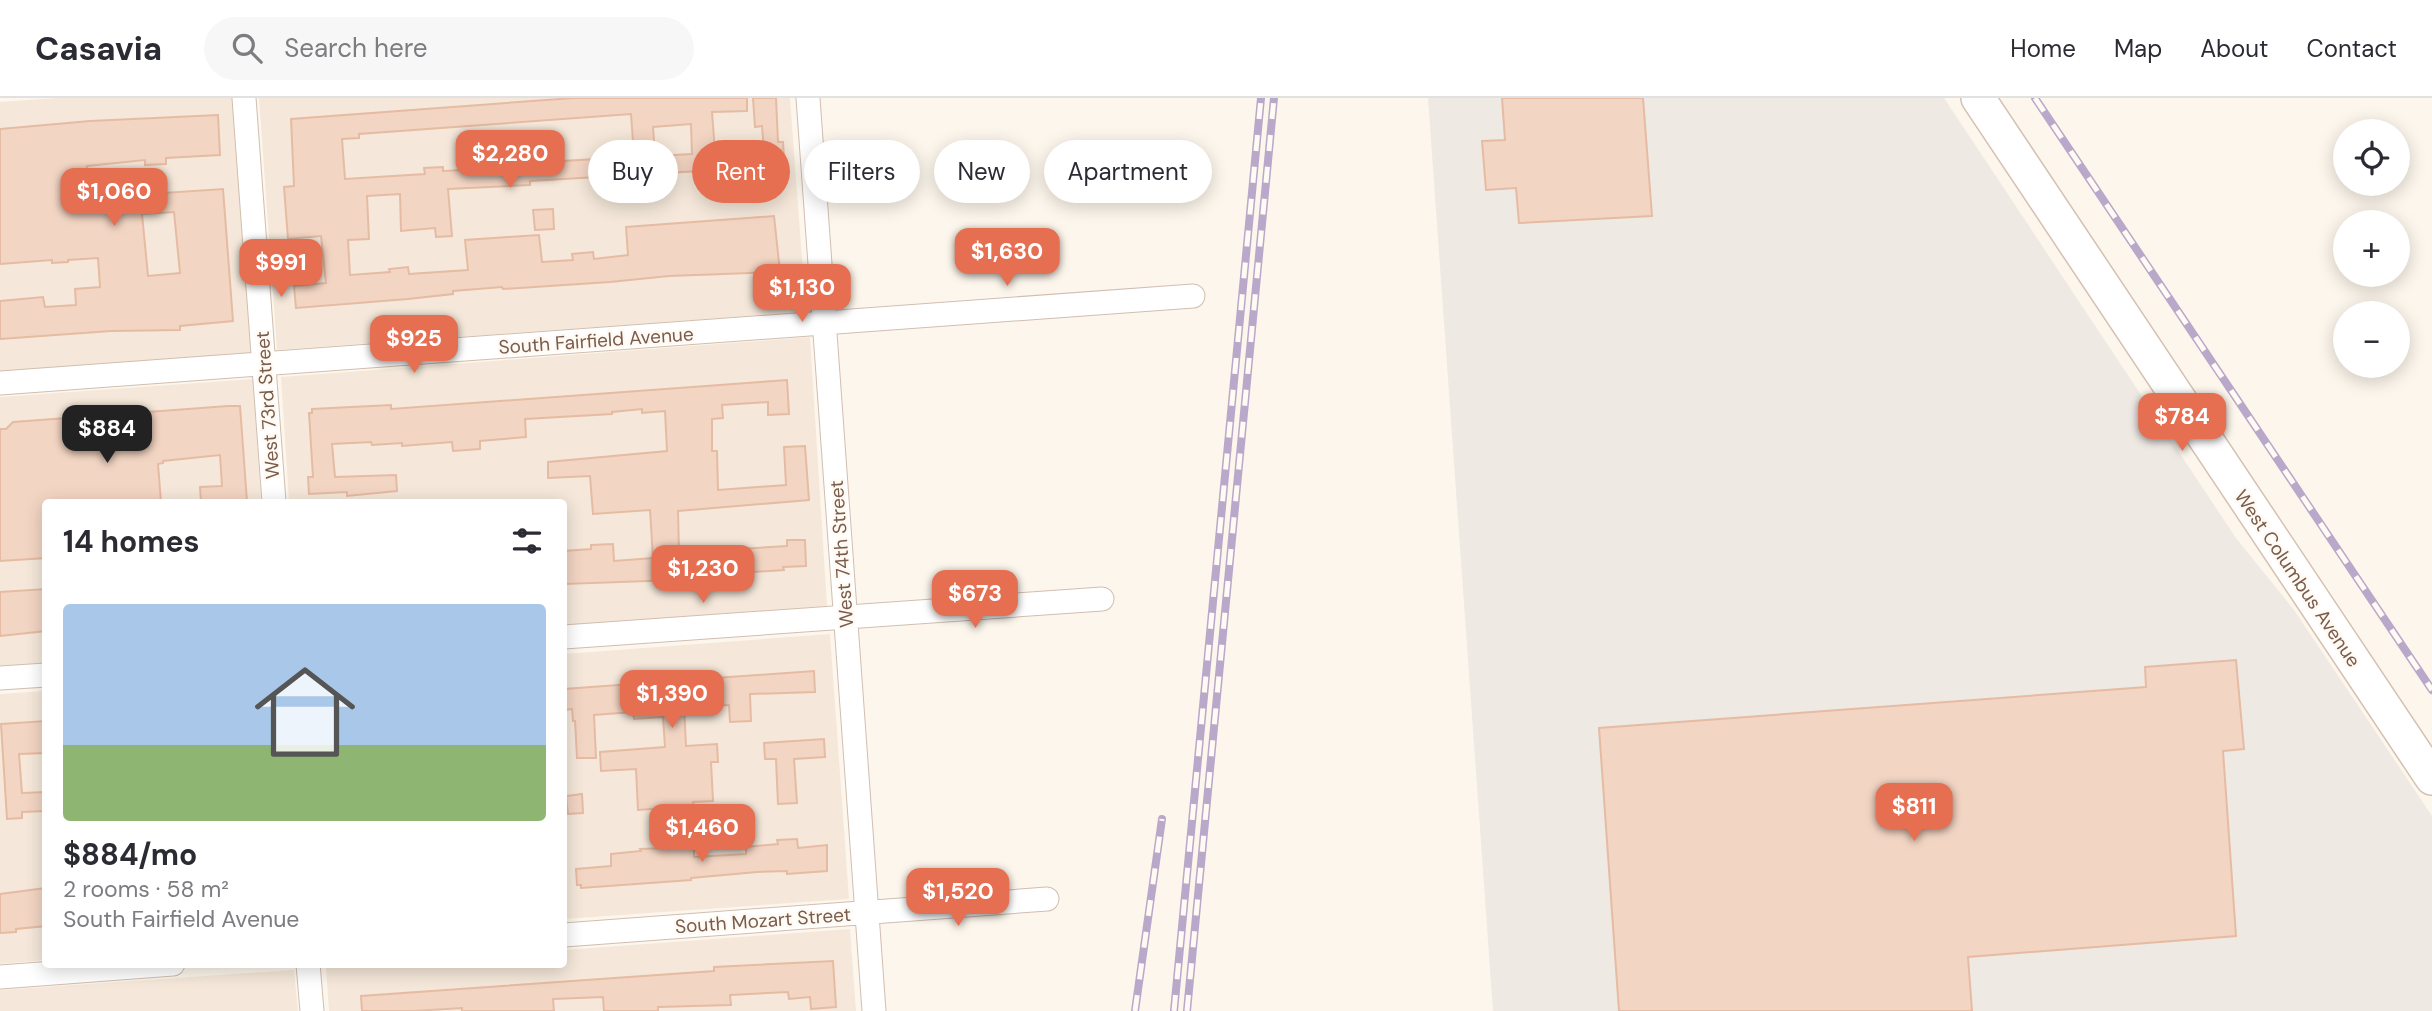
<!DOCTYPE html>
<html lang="en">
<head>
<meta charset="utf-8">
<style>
	:root { --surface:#fff; --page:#f7f7f7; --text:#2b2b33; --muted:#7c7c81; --line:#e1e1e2; --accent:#e76f51 }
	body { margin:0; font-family:"DM Sans",sans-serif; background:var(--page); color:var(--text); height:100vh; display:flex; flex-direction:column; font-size:26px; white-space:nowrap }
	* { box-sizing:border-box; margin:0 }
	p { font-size:23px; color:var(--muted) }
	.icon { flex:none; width:38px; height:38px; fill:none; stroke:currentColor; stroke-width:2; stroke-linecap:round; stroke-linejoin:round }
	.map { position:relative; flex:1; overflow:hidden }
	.sheet { position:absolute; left:42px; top:401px; width:525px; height:469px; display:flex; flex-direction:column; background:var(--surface); border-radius:7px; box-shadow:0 4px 18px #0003 }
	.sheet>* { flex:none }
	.banner { position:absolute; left:588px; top:42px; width:665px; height:63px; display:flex; gap:14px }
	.fabs { position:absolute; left:2333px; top:21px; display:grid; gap:14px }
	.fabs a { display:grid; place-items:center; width:77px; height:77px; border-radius:50%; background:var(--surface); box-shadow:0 4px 18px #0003; font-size:35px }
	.price { position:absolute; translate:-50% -60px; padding:0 16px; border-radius:14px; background:var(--accent); color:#fff; font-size:23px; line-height:46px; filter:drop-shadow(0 2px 4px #0008) }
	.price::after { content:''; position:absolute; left:50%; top:42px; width:21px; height:16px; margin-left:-10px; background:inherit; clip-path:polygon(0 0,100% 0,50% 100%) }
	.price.on { background:#222; color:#fff }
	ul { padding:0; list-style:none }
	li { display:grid; align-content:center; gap:14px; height:371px; padding:0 21px }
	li+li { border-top:2px solid var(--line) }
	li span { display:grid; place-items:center; height:217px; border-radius:7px; color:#555 }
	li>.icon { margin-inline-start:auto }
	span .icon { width:126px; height:126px; fill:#fffc; stroke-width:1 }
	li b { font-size:30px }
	h2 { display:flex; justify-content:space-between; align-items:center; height:84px; padding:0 21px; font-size:30px }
	.chip { padding:0 24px; border-radius:32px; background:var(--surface); box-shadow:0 4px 18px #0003; font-size:24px; line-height:63px }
	.chip.on { background:var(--accent); color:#fff }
	header { display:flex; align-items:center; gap:42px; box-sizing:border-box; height:98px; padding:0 35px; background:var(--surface); border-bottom:2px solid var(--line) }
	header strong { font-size:33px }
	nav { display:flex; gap:38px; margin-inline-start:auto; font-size:24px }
	.search { width:490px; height:63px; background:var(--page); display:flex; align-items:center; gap:18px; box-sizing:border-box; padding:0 24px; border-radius:38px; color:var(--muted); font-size:26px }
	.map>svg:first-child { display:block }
</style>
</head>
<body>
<header>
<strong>Casavia</strong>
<div class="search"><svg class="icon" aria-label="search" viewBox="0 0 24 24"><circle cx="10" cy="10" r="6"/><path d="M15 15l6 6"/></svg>Search here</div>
<nav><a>Home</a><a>Map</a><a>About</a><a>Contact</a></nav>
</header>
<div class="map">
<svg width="2432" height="913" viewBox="0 0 2432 913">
	<rect width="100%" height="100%" fill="#fdf6ec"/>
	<path fill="#f5e8da" d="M 56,0 L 232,0 L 251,255 L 0,274 L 0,4 Z
		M 259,0 L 790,0 L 806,214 L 277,252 Z
		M 810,239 L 827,508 L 564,527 L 564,404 L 289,404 L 281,279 Z
		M 253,281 L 261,404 L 46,404 L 45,565 L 0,568 L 0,299 Z
		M 830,536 L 849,801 L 564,821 L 564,556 Z
		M 45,593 L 45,862 L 0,866 L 0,596 Z
		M 850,831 L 856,913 L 329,913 L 326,870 L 378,866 L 564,866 L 564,852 Z
		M 294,872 L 298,913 L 0,913 L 0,892 Z"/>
	<path fill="#efe9e4" d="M 1428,0 L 1944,0 L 2236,440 L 2294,512 L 2432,718 L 2432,913 L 1493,913 Z"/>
	<path fill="#f3d5c3" stroke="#e6bba3" stroke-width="2" fill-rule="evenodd" d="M 573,0 L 747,0 L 747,13 L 712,14 L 715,54 L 733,53 L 734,71 L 530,83 L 530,87 L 448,91 L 452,138 L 436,139 L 435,130 L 401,133 L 400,96 L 367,98 L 369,141 L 348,142 L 350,177 L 390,174 L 389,171 L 408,169 L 409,176 L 468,172 L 465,142 L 508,139 L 539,137 L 542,164 L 573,162 L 572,156 L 593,154 L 594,161 L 628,157 L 626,129 L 774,118 L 780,174 L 669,178 L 610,184 L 503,191 L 502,189 L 453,193 L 453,196 L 408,201 L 296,210 L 294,188 L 326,185 L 321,138 L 288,141 L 284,89 L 294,88 L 291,21 ZM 631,16 L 634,58 L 631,59 L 545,64 L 545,68 L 443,73 L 443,69 L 424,70 L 425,76 L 345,81 L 342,41 L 359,40 L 359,36 ZM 691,26 L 692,56 L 655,58 L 653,29 Z
		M 753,0 L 776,0 L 778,44 L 783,44 L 784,61 L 779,61 L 780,80 L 766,81 L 762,28 L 755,29 Z
		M 1502,0 L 1643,0 L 1652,118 L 1519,125 L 1516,90 L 1486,92 L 1482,43 L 1505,42 Z
		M 218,17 L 220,57 L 166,60 L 166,66 L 145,67 L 145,62 L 87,68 L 89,100 L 223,91 L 233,223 L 180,228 L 180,232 L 111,233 L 0,241 L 0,203 L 43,199 L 45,209 L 76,207 L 75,191 L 100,189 L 98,160 L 68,162 L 68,164 L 52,165 L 52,162 L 0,166 L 0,31 L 90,23 ZM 174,114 L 180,175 L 148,178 L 142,116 Z
		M 553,111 L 554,131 L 535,132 L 533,112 Z
		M 787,282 L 789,316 L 768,317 L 768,304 L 722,307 L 723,320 L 712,321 L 712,353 L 717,353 L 718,392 L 786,387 L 784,349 L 805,348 L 809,402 L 678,413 L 679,455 L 787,448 L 787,442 L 805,442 L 806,468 L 783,469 L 784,472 L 676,479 L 676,482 L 564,486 L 564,453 L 591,451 L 591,447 L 613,446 L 614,463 L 653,460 L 650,412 L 593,416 L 590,378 L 548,380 L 548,364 L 667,353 L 665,313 L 642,315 L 642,311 L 612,314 L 612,316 L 525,321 L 526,339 L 480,343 L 480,351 L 453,353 L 452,344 L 402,348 L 402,345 L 372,347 L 371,344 L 332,346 L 335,379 L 396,377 L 397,393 L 347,398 L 347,394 L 309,396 L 308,379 L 313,379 L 309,315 L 312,315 L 312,311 L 391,307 L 391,311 Z
		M 228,308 L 240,308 L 247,404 L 201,404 L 200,389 L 222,388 L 220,357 L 163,363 L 163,365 L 158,366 L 161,404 L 46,404 L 46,460 L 0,463 L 0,331 L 6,331 L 13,324 Z
		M 46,491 L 46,533 L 0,538 L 0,494 Z
		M 2236,562 L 2244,651 L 2223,653 L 2236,838 L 1968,859 L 1972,913 L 1619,913 L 1599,630 L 2146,589 L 2145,569 Z
		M 814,573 L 815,594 L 750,596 L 751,623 L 730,624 L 729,607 L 684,609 L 686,648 L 717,646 L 718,664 L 711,664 L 713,703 L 693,704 L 694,708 L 638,712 L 636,671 L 601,673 L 600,654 L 665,649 L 663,619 L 634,621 L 633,614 L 594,617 L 596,660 L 577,660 L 575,623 L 573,623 L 572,611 L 565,612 L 564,591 Z
		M 46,623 L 46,655 L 19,656 L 22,695 L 46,694 L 46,713 L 22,714 L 22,720 L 7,721 L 1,626 Z
		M 824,641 L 825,659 L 794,661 L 797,705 L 778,706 L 776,661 L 765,661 L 764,645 Z
		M 582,696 L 583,715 L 568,716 L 566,698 Z
		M 797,741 L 798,750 L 827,747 L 827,773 L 787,776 L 787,773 L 757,774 L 691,780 L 691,782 L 581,790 L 581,787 L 577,787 L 576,771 L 611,768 L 611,756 L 641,753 L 640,751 L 694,749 L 694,759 L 746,756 L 746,749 L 778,746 L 777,742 Z
		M 46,790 L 46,828 L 16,831 L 16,834 L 0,835 L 0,796 Z
		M 833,863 L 836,909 L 811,911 L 810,899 L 789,901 L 788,894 L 730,897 L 731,907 L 658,909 L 658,913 L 604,913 L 603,899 L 553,901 L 554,913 L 462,913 L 462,910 L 414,913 L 362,913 L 361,898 L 714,873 L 714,869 Z"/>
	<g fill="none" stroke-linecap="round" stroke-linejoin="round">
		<g stroke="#d1beb0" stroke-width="25">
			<path id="street" d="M 244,0 L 274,404
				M 808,0 L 874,913
				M 0,285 L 1193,198
				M 564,539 L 1102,501
				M 0,580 L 46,577
				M 564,837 L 1047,801
				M 308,866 L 312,913
				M 0,879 L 173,866"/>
		</g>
		<g stroke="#d6c0b0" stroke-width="36">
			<path id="secondary" d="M 1978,0 L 2432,680"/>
		</g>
		<use href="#street" stroke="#fff" stroke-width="23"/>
		<use href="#secondary" stroke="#fff" stroke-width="33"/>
		<g stroke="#b9a8c9" stroke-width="8">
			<path id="rail" d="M 2035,0 L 2432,592
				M 1135,913 L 1162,721
				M 1174,913 L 1261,0
				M 1187,913 L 1274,0"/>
		</g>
		<use href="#rail" stroke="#fffaf3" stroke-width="5" stroke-dasharray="16" stroke-linecap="butt"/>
	</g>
	<g text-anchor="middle" stroke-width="5" stroke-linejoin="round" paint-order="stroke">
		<g font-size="19" fill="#7a5c4d" stroke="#fffaf3">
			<text transform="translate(596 242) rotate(-4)" y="7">South Fairfield Avenue</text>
			<text transform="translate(267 307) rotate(-94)" y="7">West 73rd Street</text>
			<text transform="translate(841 456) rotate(-94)" y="7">West 74th Street</text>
			<text transform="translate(2298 480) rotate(56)" y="7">West Columbus Avenue</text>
			<text transform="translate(763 822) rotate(-4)" y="7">South Mozart Street</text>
		</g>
	</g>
</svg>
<div class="fabs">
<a><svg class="icon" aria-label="locate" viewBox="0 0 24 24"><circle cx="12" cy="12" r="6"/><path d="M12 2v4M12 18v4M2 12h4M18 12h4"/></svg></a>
<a>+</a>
<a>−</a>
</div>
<b class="price" style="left:510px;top:92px">$2,280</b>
<b class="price" style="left:114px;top:130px">$1,060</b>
<b class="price" style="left:1007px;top:190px">$1,630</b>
<b class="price" style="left:281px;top:201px">$991</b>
<b class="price" style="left:802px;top:226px">$1,130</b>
<b class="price" style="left:414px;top:277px">$925</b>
<b class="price" style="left:2182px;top:355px">$784</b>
<b class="price on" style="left:107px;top:367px">$884</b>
<b class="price" style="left:703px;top:507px">$1,230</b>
<b class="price" style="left:975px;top:532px">$673</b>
<b class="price" style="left:672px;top:632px">$1,390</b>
<b class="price" style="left:1914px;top:745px">$811</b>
<b class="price" style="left:702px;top:766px">$1,460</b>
<b class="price" style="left:958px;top:830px">$1,520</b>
<div class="banner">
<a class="chip">Buy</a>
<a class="chip on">Rent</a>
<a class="chip">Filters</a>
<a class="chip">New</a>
<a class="chip">Apartment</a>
</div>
<section class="sheet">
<h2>14 homes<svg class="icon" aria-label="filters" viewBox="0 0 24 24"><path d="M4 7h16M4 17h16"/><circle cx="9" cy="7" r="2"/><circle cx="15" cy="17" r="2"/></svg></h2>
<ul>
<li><span style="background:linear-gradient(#a9c7e8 65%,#8fb573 0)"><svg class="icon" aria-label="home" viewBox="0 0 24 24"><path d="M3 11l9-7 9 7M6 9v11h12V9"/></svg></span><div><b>$884/mo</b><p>2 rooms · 58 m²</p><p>South Fairfield Avenue</p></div></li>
</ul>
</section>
</div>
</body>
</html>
